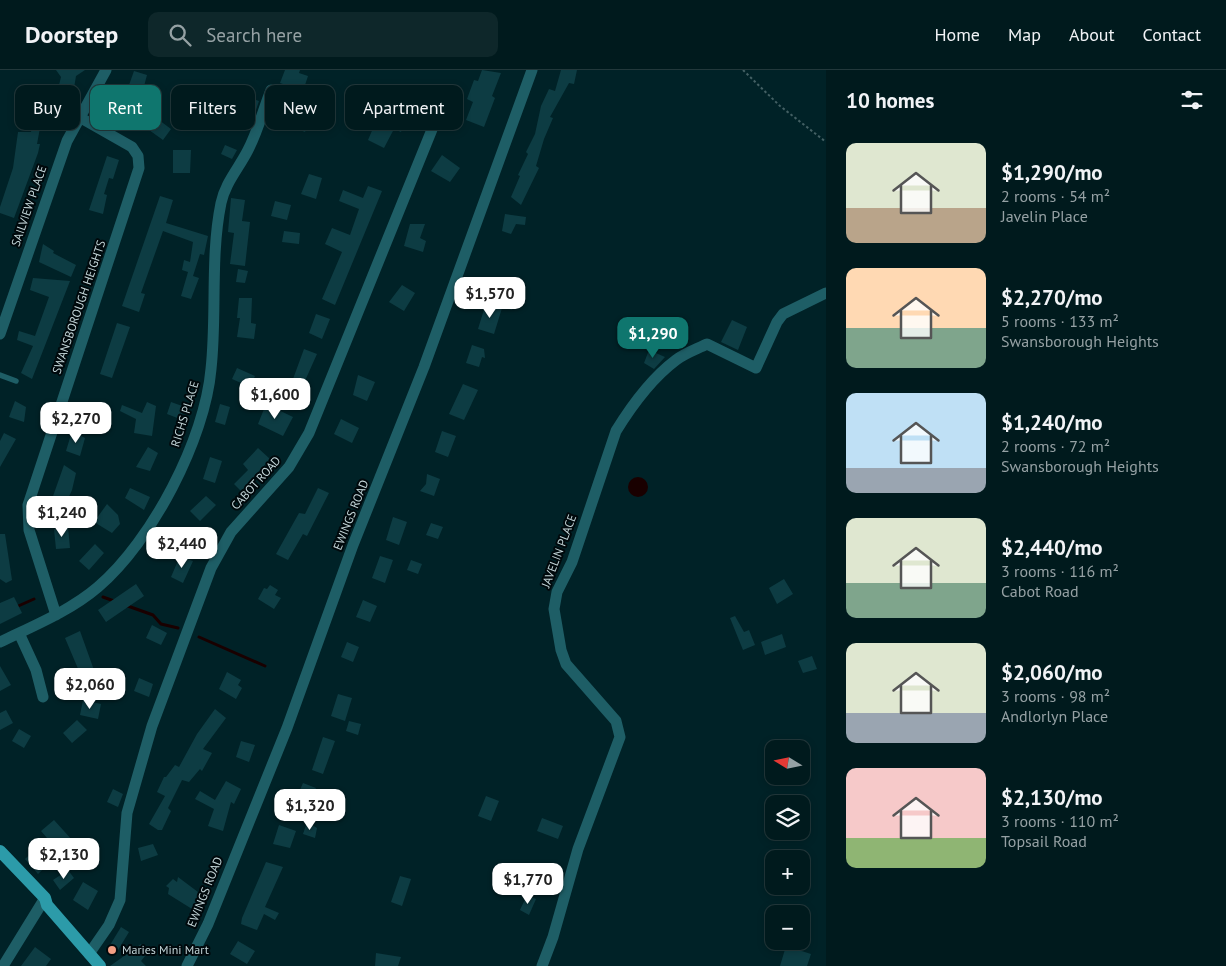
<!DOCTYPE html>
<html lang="en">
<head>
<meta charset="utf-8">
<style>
	:root { --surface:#001a1d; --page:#0e272a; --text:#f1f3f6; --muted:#95a1a4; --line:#22383b; --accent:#0f766e }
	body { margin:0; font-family:"PT Sans",sans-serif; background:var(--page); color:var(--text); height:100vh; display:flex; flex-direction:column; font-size:19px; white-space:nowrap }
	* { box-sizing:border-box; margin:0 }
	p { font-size:16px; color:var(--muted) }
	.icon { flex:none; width:28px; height:28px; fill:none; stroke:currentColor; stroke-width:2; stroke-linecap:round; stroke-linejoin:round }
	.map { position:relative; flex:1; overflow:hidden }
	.side { display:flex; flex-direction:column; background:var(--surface); width:400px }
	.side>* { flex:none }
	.banner { position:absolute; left:15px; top:15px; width:475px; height:45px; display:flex; gap:10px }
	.needle { width:32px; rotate:280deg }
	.fabs { position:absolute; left:765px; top:670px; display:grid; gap:10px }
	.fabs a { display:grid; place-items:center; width:45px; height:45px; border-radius:10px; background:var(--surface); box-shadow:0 2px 8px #0003,0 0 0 1px var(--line); font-size:25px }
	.price { position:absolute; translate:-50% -42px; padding:0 11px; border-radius:10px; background:#fff; color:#222; font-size:16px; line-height:32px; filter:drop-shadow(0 1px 2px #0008) }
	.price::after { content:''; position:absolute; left:50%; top:30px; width:15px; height:11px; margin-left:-8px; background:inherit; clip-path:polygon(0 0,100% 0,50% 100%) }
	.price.current { background:var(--accent); color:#fff }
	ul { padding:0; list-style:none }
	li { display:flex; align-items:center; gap:15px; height:125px; padding:0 20px }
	li span { display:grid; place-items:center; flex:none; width:140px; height:100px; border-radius:10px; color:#555 }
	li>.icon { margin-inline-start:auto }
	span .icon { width:60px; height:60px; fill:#fffc; stroke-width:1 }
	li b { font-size:21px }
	h2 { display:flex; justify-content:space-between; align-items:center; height:60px; padding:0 20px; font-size:21px }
	.tag { padding:0 18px; border-radius:10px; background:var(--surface); box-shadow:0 2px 8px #0003,0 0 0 1px var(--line); font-size:18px; line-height:45px }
	.tag.current { background:var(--accent); color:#fff }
	header { display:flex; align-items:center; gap:30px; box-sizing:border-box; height:70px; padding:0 25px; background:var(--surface); border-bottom:1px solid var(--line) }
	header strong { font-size:24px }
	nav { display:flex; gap:28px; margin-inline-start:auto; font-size:18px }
	.search { width:350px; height:45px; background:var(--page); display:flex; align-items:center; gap:12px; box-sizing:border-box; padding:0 18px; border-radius:10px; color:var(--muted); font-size:19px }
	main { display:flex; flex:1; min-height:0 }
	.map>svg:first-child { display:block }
</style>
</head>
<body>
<header>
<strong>Doorstep</strong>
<div class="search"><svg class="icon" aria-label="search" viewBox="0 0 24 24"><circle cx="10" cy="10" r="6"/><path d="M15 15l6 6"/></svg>Search here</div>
<nav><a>Home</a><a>Map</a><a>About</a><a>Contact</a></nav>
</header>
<main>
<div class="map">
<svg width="826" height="896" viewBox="0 0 826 896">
	<rect width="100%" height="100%" fill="#002227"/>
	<path fill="#190000" d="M628 417a10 10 0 1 1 20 0a10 10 0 1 1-20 0Z"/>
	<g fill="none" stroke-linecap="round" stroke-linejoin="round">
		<path stroke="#190000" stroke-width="3" d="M 103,527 L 114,531
			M 125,535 L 153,545 L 161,554 L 178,558
			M 16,537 L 34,529
			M 199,567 L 265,596"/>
	</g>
	<path fill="#0d3c43" d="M 56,0 L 85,0 L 76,6 L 74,18 L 59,15 L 61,7 Z
		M 285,0 L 300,0 L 299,3 L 308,6 L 303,21 L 280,13 Z
		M 482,0 L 501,3 L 492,26 L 495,28 L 484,57 L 466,50 L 473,32 L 467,29 L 474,10 L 478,11 Z
		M 561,0 L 577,0 L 574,14 L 569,13 L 550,47 L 553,48 L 544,69 L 536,96 L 539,98 L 521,135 L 511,127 L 520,106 L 518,105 L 528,84 L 526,82 L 535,64 L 541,36 L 549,19 L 555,21 Z
		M 134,1 L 147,5 L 143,20 L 129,15 Z
		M 48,18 L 64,20 L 62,37 L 46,34 Z
		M 402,21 L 416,27 L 401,62 L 394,59 L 384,78 L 368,70 L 374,56 L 384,61 L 393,42 L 374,34 L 377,24 L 397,33 Z
		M 245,22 L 252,25 L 251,28 L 259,31 L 255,43 L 238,40 Z
		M 121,28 L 151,44 L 171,59 L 163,70 L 135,50 L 134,51 L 114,40 Z
		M 35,40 L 49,42 L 47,59 L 40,58 L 37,74 L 40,74 L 38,83 L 14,148 L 0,143 L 0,137 L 13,98 L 18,62 L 31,62 Z
		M 298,40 L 312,45 L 305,62 L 290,56 Z
		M 225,75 L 237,80 L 232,89 L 221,84 Z
		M 173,80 L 191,80 L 190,103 L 173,103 Z
		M 442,85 L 460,98 L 450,112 L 431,101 Z
		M 107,86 L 119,90 L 113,109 L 109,108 L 104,124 L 107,125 L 103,144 L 89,140 Z
		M 309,104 L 322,108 L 316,129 L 301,124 Z
		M 368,116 L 382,121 L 335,235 L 322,229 L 342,182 L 325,174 L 332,158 L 350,165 L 359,139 L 339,131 L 343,120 L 363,128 Z
		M 160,126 L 173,130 L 166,153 L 208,166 L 204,185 L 200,184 L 193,206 L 199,208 L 191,229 L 181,226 L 188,202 L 182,200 L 184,190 L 190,192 L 193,172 L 163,161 L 141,223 L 145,224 L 139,242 L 122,236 Z
		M 231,128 L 245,130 L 242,151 L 250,152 L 245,196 L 230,194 L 234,163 L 228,162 Z
		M 275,131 L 291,135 L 287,150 L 271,146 Z
		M 505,144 L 526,147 L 525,155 L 516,154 L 511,164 L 502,161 Z
		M 410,154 L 425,154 L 420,168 L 426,171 L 423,182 L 404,176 Z
		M 284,161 L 300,163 L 299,174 L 282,172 Z
		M 43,174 L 54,181 L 53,183 L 76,195 L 71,207 L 39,192 Z
		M 238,199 L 248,201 L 245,213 L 236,212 Z
		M 33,208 L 70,211 L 32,309 L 21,303 L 33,276 L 17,270 L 19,261 L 35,266 L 49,227 L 30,220 Z
		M 402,215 L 415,223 L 404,241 L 389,232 Z
		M 501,227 L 515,231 L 512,240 L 498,236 Z
		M 239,228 L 252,228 L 251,253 L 256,254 L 254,269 L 237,267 L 240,248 L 237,248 Z
		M 486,233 L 502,238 L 494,264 L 478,259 Z
		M 316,244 L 330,249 L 322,269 L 309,263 Z
		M 732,250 L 747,257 L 738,280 L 721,272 Z
		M 117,253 L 130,257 L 112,308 L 100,304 Z
		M 472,275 L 484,279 L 485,288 L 482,287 L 479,297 L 466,293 Z
		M 304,279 L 317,284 L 304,313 L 306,314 L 299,333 L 286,328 Z
		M 649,280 L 665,287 L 654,299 L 644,293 Z
		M 237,298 L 255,306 L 251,315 L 248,316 L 232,309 Z
		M 358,305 L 375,312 L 367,331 L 353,325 Z
		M 463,314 L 478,320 L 464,350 L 449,344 Z
		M 15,331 L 26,337 L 24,352 L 9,347 Z
		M 147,332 L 156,336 L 152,366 L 134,363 L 136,349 L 120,341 L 122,335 L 142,343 Z
		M 171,332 L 185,337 L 180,349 L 167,344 Z
		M 220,334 L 230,337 L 225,355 L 215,352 Z
		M 266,334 L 293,347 L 283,366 L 258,354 Z
		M 341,349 L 359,358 L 352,373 L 334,364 Z
		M 72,361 L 85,368 L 80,386 L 66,381 Z
		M 442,361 L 456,366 L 448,387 L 435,382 Z
		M 4,363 L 16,369 L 0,397 L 0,371 Z
		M 148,377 L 158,383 L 150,401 L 136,397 Z
		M 258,378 L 270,389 L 241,421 L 234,414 L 248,400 L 243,394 Z
		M 210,387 L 222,391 L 215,413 L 203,409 Z
		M 64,395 L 76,403 L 72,420 L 58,451 L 46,446 Z
		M 427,404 L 440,409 L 434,426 L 420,421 L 426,414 Z
		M 130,418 L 150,427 L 144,440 L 125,428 Z
		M 318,418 L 329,423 L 307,466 L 303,464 L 288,490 L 276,484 L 299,443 L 305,444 Z
		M 206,426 L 216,435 L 200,451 L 190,441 Z
		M 107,434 L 118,445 L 120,454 L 112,463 L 94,452 Z
		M 393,447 L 407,452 L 399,475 L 386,470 Z
		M 431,453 L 443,457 L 438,469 L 426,465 Z
		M 68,457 L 70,478 L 56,479 L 54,459 Z
		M 160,458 L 175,458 L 175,473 L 160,473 Z
		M 0,464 L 5,464 L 12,510 L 6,513 L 0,509 Z
		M 95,474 L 104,483 L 89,500 L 79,491 Z
		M 180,486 L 193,491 L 183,513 L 171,507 Z
		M 380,486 L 393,490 L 385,513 L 372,508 Z
		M 411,490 L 422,494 L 418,504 L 407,500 Z
		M 784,509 L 793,524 L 777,534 L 769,518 Z
		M 136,514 L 144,526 L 106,552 L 98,540 Z
		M 270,515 L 278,520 L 275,525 L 281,528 L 274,539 L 258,529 L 264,518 L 267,519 Z
		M 14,527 L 22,543 L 0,554 L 0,533 Z
		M 363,530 L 377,536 L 370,552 L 356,547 Z
		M 735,546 L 744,562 L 749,560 L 755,575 L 743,580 L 730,548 Z
		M 152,555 L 167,563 L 161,575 L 146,568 Z
		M 80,561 L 99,614 L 83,620 L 76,602 L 79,601 L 65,568 Z
		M 782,564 L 786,577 L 765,585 L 761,572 Z
		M 347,572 L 359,577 L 353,592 L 341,587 Z
		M 812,586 L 817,599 L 803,603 L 798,591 Z
		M 0,596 L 11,615 L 0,621 Z
		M 227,602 L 241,610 L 238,615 L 242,618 L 236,629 L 219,619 Z
		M 139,608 L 153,614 L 149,627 L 134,621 Z
		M 338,624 L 352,628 L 345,651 L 331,646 Z
		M 83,630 L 101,634 L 98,649 L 80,645 Z
		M 215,639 L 226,648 L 203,679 L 212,683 L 202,701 L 200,699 L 189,712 L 182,710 L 168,738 L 171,741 L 162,760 L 158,760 L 149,754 L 165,726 L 157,722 L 164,707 L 166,707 L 175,695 L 179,697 L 197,664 Z
		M 6,640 L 13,653 L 0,660 L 0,643 Z
		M 77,650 L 87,660 L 72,673 L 63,663 Z
		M 349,651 L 361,654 L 358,665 L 346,661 Z
		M 19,659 L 31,666 L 24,678 L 12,671 Z
		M 323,667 L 335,671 L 323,704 L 312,700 Z
		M 241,671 L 255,675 L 249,692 L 236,687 Z
		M 226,711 L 241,719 L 234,734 L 231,732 L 223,761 L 208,756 L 214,739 L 195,729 L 200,721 L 215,730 Z
		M 303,713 L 316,718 L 308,737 L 295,731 Z
		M 113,719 L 123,724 L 118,737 L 107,732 Z
		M 486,726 L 499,731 L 491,751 L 478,746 Z
		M 542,748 L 563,756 L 558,769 L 537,761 Z
		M 54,750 L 73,771 L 38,804 L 25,789 L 47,768 L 41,761 Z
		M 307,752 L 317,758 L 315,768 L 303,764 Z
		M 279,755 L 296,761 L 290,778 L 273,774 Z
		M 153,774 L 158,785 L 141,791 L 138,778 Z
		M 266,792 L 283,797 L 265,837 L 279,843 L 275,850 L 264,844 L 257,860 L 241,854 L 242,848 Z
		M 68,800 L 74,808 L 60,820 L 53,810 Z
		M 400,806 L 411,809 L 402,836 L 391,832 Z
		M 178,807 L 202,825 L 192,839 L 168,824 L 169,818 L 166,816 L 173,809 L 177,812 Z
		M 83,812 L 98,821 L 88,840 L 73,830 Z
		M 527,825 L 536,829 L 529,845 L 520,840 Z
		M 121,857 L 129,862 L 115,885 L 107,880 Z
		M 238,871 L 255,881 L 247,894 L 230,884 Z
		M 141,874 L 150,880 L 141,891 L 146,896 L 110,896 Z
		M 786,876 L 811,884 L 807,896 L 780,896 Z
		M 35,877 L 51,889 L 46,896 L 21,896 Z
		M 376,883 L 401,887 L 398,896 L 375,896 Z"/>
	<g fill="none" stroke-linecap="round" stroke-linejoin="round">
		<path stroke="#436064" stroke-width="2" stroke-dasharray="2.5 2.5" stroke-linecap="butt" d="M 743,0 L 780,36 L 826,72"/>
		<path stroke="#1e5e66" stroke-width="5.5" d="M 0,305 L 16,311"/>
		<path stroke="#1e5e66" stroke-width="11" d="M 0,264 L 67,71 L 106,0
			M 56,545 L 29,460 L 28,435 L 139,98 L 138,86 L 132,77 L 81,48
			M 19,563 L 36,600 L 43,627
			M 0,572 C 33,556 70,541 98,517 C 152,471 205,369 211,299 C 217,245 210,187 221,133 C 225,113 239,98 248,80 C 258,61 263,40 271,20
			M 89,884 L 109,855 L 120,830 L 127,743 L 152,656 L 211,498 L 231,462 L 289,397 L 309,363 L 448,20
			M 3,896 L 45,828
			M 187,896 L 208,854 L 287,658 L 353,475 L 424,297 L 532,0
			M 542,896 L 553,867 L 578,779 L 620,667 L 616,651 L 566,594 L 561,580 L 554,539 L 557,522 L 572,492 L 616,361 C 632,335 652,308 676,290 C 685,283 697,279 707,274 L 756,298 L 777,252 L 783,244 L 826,223"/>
		<path stroke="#2c9ba9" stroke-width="12" d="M 0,781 L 45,828 L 47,835 L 100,896"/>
	</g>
	<circle fill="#f39f84" stroke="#00090c" stroke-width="2" cx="112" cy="880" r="5"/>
	<g text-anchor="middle" stroke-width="4" stroke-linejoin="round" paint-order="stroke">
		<g font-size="12" fill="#c2d5d8" stroke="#00090c">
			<text transform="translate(29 136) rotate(-71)" y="4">SAILVIEW PLACE</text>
			<text transform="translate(79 237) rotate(-71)" y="4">SWANSBOROUGH HEIGHTS</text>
			<text transform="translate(185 344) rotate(-73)" y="4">RICHS PLACE</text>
			<text transform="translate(256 413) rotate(-48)" y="4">CABOT ROAD</text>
			<text transform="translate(351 445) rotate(-68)" y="4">EWINGS ROAD</text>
			<text transform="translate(559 481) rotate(-69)" y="4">JAVELIN PLACE</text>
			<text transform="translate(205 822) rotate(-68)" y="4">EWINGS ROAD</text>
		</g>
		<g font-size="12" fill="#c2d5d8" stroke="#00090c" text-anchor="start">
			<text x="122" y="884">Maries Mini Mart</text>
		</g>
	</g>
</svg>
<div class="fabs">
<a><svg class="needle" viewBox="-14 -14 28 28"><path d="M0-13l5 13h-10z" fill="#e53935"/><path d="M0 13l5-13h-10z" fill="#95a1a4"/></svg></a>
<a><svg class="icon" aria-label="layers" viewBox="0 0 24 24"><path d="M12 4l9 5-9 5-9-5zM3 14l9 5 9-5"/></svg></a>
<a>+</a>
<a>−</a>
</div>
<b class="price" style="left:490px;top:249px">$1,570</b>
<b class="price current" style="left:653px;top:289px">$1,290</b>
<b class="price" style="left:275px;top:350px">$1,600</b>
<b class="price" style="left:76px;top:374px">$2,270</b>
<b class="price" style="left:62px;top:468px">$1,240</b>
<b class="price" style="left:182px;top:499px">$2,440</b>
<b class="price" style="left:90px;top:640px">$2,060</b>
<b class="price" style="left:310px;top:761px">$1,320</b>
<b class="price" style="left:64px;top:810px">$2,130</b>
<b class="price" style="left:528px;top:835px">$1,770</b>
<div class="banner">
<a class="tag">Buy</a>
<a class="tag current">Rent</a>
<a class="tag">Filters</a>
<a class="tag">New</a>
<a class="tag">Apartment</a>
</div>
</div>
<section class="side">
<h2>10 homes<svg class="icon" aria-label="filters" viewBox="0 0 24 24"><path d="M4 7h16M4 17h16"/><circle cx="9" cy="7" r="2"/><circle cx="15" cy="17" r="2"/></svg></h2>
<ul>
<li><span style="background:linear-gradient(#dfe7d0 65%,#b9a48a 0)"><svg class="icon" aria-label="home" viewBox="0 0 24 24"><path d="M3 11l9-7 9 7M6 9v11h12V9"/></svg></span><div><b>$1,290/mo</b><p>2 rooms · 54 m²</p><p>Javelin Place</p></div></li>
<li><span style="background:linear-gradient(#ffd9b3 60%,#7fa58c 0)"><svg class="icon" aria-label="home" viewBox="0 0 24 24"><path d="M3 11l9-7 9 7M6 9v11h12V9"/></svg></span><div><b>$2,270/mo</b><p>5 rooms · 133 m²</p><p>Swansborough Heights</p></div></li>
<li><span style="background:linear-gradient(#bfe0f5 75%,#9aa5b1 0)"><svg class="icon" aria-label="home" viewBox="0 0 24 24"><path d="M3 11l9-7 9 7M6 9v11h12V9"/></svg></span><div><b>$1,240/mo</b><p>2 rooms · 72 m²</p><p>Swansborough Heights</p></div></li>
<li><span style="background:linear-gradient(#dfe7d0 65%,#7fa58c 0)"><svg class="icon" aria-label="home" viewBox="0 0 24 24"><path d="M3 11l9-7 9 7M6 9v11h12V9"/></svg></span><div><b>$2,440/mo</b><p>3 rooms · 116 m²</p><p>Cabot Road</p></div></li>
<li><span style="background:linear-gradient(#dfe7d0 70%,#9aa5b1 0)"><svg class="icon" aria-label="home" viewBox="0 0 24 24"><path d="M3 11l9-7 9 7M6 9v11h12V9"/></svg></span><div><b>$2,060/mo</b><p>3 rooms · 98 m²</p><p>Andlorlyn Place</p></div></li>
<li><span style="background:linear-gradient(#f6c9c9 70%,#8fb573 0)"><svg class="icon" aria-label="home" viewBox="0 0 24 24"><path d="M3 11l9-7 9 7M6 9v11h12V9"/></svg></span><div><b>$2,130/mo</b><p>3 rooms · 110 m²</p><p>Topsail Road</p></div></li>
</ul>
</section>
</main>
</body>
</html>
